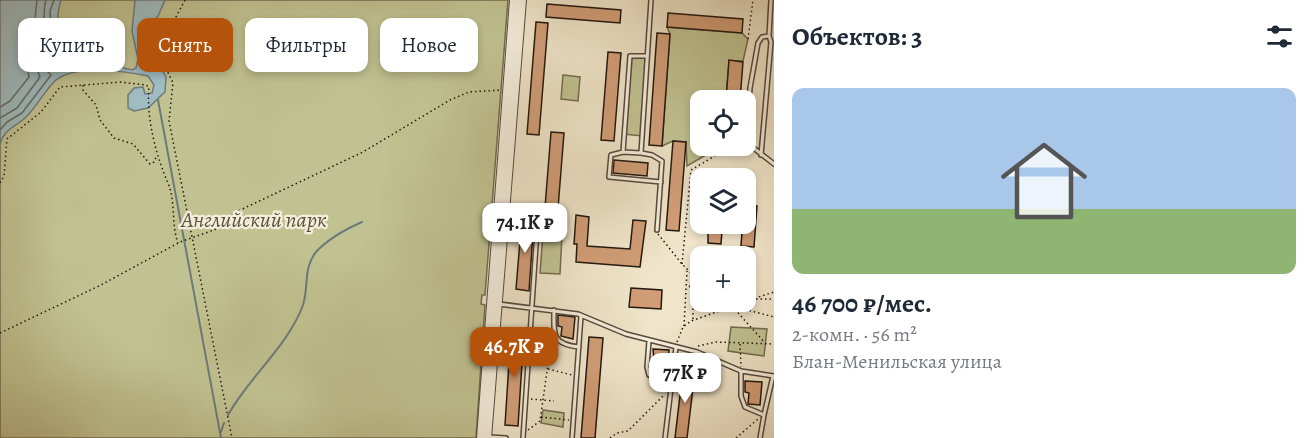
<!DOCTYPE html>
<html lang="ru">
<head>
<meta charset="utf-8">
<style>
	:root { --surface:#fff; --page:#f6f6f7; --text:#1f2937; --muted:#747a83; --accent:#b45309 }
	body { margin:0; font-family:Alegreya,serif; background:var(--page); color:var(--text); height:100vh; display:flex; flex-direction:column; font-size:22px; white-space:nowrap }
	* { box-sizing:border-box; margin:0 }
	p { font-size:20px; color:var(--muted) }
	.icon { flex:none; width:33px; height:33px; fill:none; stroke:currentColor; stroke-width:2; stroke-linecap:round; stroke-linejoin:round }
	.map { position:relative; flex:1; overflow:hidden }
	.side { display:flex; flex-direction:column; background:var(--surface); width:540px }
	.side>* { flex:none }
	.banner { position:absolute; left:18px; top:18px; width:570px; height:54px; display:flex; gap:12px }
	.fabs { position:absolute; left:690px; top:90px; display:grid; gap:12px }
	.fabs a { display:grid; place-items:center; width:66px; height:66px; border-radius:12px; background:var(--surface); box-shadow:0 3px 9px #0003; font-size:30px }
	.price { position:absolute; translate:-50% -51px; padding:0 14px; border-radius:12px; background:#fff; color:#222; font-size:20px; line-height:39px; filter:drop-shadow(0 2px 3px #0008) }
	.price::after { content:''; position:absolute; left:50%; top:36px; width:18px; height:14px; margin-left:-9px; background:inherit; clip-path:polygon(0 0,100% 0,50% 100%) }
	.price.active { background:var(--accent); color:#fff }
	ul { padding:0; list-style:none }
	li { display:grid; align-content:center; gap:12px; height:318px; padding:0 18px }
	li span { display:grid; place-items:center; height:186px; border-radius:12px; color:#555 }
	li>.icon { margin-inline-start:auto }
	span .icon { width:108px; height:108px; fill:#fffc; stroke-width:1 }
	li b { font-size:26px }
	h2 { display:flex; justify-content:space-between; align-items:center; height:72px; padding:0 18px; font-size:26px }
	.pill { padding:0 21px; border-radius:12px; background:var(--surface); box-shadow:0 3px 9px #0003; font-size:21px; line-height:54px }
	.pill.active { background:var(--accent); color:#fff }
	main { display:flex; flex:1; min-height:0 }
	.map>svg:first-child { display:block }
</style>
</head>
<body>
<main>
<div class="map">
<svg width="774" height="438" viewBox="0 0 774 438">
	<rect width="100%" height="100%" fill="#f0e5ca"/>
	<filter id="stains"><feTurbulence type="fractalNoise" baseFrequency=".00333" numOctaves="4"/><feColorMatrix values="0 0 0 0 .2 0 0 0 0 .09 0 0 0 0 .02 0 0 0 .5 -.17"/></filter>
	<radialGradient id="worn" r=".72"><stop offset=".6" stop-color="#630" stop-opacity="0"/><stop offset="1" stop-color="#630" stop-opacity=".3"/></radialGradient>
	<path fill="#c1c291" stroke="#726c50" stroke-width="1.5" d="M 0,0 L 508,0 L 485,295 L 482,295 L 481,304 L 485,305 L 476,438 L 0,438 Z
		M 667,27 L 742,33 L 748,39 L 743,61 L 729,61 L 726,100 L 700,100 L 700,146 L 723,146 L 722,149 L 716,149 L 687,166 L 686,142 L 673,141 L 662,146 L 670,34 Z
		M 630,56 L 647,56 L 642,136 L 624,134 Z
		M 563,75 L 580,77 L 578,101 L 561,99 Z
		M 543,234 L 562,235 L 560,274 L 540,273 Z
		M 731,327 L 767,329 L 764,356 L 728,351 Z
		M 543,410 L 564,413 L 563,427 L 541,423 Z"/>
	<path fill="#a0bcc2" stroke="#6e7a7a" stroke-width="1.5" d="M 0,0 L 61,0 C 57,11 58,19 57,30 C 56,43 46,51 48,64 L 53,66 L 94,61 L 132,70 L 136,68 L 138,59 L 132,31 L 135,0 L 165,0 L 158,16 L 147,28 L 151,51 L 166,77 L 165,92 L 148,108 L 134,111 L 128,108 L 128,95 L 134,88 L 143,87 L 145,94 L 152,93 L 154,85 L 148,76 C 125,71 71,64 54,82 C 43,93 36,108 25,118 C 15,127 4,129 0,144 Z"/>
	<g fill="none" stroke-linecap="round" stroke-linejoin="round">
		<path stroke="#616a68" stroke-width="1.5" d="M 0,107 L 10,101 L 29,77 L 25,56 L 34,28 L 37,0
			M 0,118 L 17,108 L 40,77 C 28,48 41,53 43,28 C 45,18 43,10 46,0
			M 0,130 L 7,122 L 22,113 L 51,75 L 43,67 L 41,59 L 51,30 L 50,11 L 54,0"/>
		<path stroke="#6e7a7a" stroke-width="2" d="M 158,100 L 221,438
			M 228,415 C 249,377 288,346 303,305 C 309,286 303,268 316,252 C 328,239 346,229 362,222
			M 221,432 L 224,423"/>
	</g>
	<path fill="#d19d77" stroke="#22170f" stroke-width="1.5" d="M 547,4 L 621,10 L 620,23 L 546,17 Z
		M 668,13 L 743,19 L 742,33 L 667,27 Z
		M 536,22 L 548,23 L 539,135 L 527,134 Z
		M 657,33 L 670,34 L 662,146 L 649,145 Z
		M 608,52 L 621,53 L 614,141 L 601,140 Z
		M 729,60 L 743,62 L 740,100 L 726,100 Z
		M 551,132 L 564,133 L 557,221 L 544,220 Z
		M 673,141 L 686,142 L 679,231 L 666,230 Z
		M 614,160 L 648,163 L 647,176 L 613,173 Z
		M 746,205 L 757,206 L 754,247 L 741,246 L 742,232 L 722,231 L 721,244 L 708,243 L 708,224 L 746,224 Z
		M 576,215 L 589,217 L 587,246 L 630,249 L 633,220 L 646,221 L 640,267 L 576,262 L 577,244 L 574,244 Z
		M 522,217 L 534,219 L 529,291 L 516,289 Z
		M 631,288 L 662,290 L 661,309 L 629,307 Z
		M 558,315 L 575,317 L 573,339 L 561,336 L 562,327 L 558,326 Z
		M 511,331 L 524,332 L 518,426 L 505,425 Z
		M 589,337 L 603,338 L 595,438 L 581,438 Z
		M 653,349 L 669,350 L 667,373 L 655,372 Z
		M 683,370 L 695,371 L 687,438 L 675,438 Z
		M 745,381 L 762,382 L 760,405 L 748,404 L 749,393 L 745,392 Z"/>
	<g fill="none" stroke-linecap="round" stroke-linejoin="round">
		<g stroke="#564a3e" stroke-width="6">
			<path id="service" d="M 651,0 L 641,153 L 652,155 L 662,161 L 657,230
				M 746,140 L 750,88 L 758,43 L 762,37 L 769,36
				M 746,142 L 774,164
				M 623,152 L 630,56 L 647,56
				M 641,153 L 623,152 L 611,155 L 609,177 L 661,182
				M 761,155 L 771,42 L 769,36 L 771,0
				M 505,210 L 538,216 L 523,438
				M 499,304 L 578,314 L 626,334 L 697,352 L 741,371 L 774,376
				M 554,310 C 554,334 551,344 579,347
				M 649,341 L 647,367 L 649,375 L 672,387
				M 741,372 L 741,396 L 745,407 L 764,415 L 760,438
				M 764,415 L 773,376
				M 489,437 L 506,438
				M 572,438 L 581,316
				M 665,438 L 676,347"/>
		</g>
		<g stroke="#564a3e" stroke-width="10">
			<path id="tertiary" d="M 481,438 L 514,0
				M 487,438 L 522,0"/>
		</g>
		<path stroke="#22170f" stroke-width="1.5" stroke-dasharray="1.5 3" stroke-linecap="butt" d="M 185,0 L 169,30 L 157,37 L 158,52 L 173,83 L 169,121 L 232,438
			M 748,39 L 753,0
			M 83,85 L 83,90 L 96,105 L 100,120 L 114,138 L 133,144 L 150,164 L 154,162 L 157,155
			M 0,183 L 4,176 L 7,139 L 41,112 L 60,87 L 120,82 L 146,85 L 149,87 C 146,117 156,156 168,183 C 176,202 171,224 178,243
			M 658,234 L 682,264 L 700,282
			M 682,264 L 691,170 L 718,154
			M 693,277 L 693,320
			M 689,286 L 700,293
			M 756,299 L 774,299
			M 746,301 L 774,292
			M 718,302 L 725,303
			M 724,302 L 731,305 L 765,343
			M 732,306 L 774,317
			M 684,326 L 687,271
			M 0,333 L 101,285 L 180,242 L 222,227 L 234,213 L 363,152 L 450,100 L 469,92 L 501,90
			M 535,339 L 551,334
			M 677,342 L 683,327 L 691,321 L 745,302
			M 740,344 L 741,367
			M 698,346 L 716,342 L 774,344
			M 548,369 L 572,375
			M 531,399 L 554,401
			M 541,417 L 569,420
			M 528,430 L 540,421 L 549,357 L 556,345
			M 610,438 L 617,433 L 628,431 L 665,394
			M 736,438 L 758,419"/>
		<use href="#service" stroke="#f5eedd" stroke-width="3"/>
		<use href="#tertiary" stroke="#f5eedd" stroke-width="8"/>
	</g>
	<g text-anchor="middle" stroke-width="4.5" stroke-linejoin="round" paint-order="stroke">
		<g font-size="22" font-style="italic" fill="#5a533c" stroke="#f5eedd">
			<text x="254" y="227">Английский парк</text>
		</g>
	</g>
	<rect width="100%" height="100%" filter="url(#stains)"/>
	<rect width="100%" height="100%" fill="url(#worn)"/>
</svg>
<div class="fabs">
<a><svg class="icon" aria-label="locate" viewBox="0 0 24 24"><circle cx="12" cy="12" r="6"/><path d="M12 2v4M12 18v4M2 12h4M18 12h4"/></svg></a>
<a><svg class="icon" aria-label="layers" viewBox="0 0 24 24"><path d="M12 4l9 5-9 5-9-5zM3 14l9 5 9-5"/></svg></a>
<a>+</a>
</div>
<b class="price" style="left:525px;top:254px">74.1K ₽</b>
<b class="price active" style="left:514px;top:378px">46.7K ₽</b>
<b class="price" style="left:685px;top:404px">77K ₽</b>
<div class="banner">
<a class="pill">Купить</a>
<a class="pill active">Снять</a>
<a class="pill">Фильтры</a>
<a class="pill">Новое</a>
</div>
</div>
<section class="side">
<h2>Объектов: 3<svg class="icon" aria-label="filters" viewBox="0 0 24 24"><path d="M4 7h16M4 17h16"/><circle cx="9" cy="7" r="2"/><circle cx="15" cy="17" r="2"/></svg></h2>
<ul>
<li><span style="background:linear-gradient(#a9c7e8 65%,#8fb573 0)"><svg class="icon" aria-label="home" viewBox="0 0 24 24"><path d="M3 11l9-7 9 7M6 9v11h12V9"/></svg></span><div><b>46 700 ₽/мес.</b><p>2-комн. · 56 m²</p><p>Блан-Менильская улица</p></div></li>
</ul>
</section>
</main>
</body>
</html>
